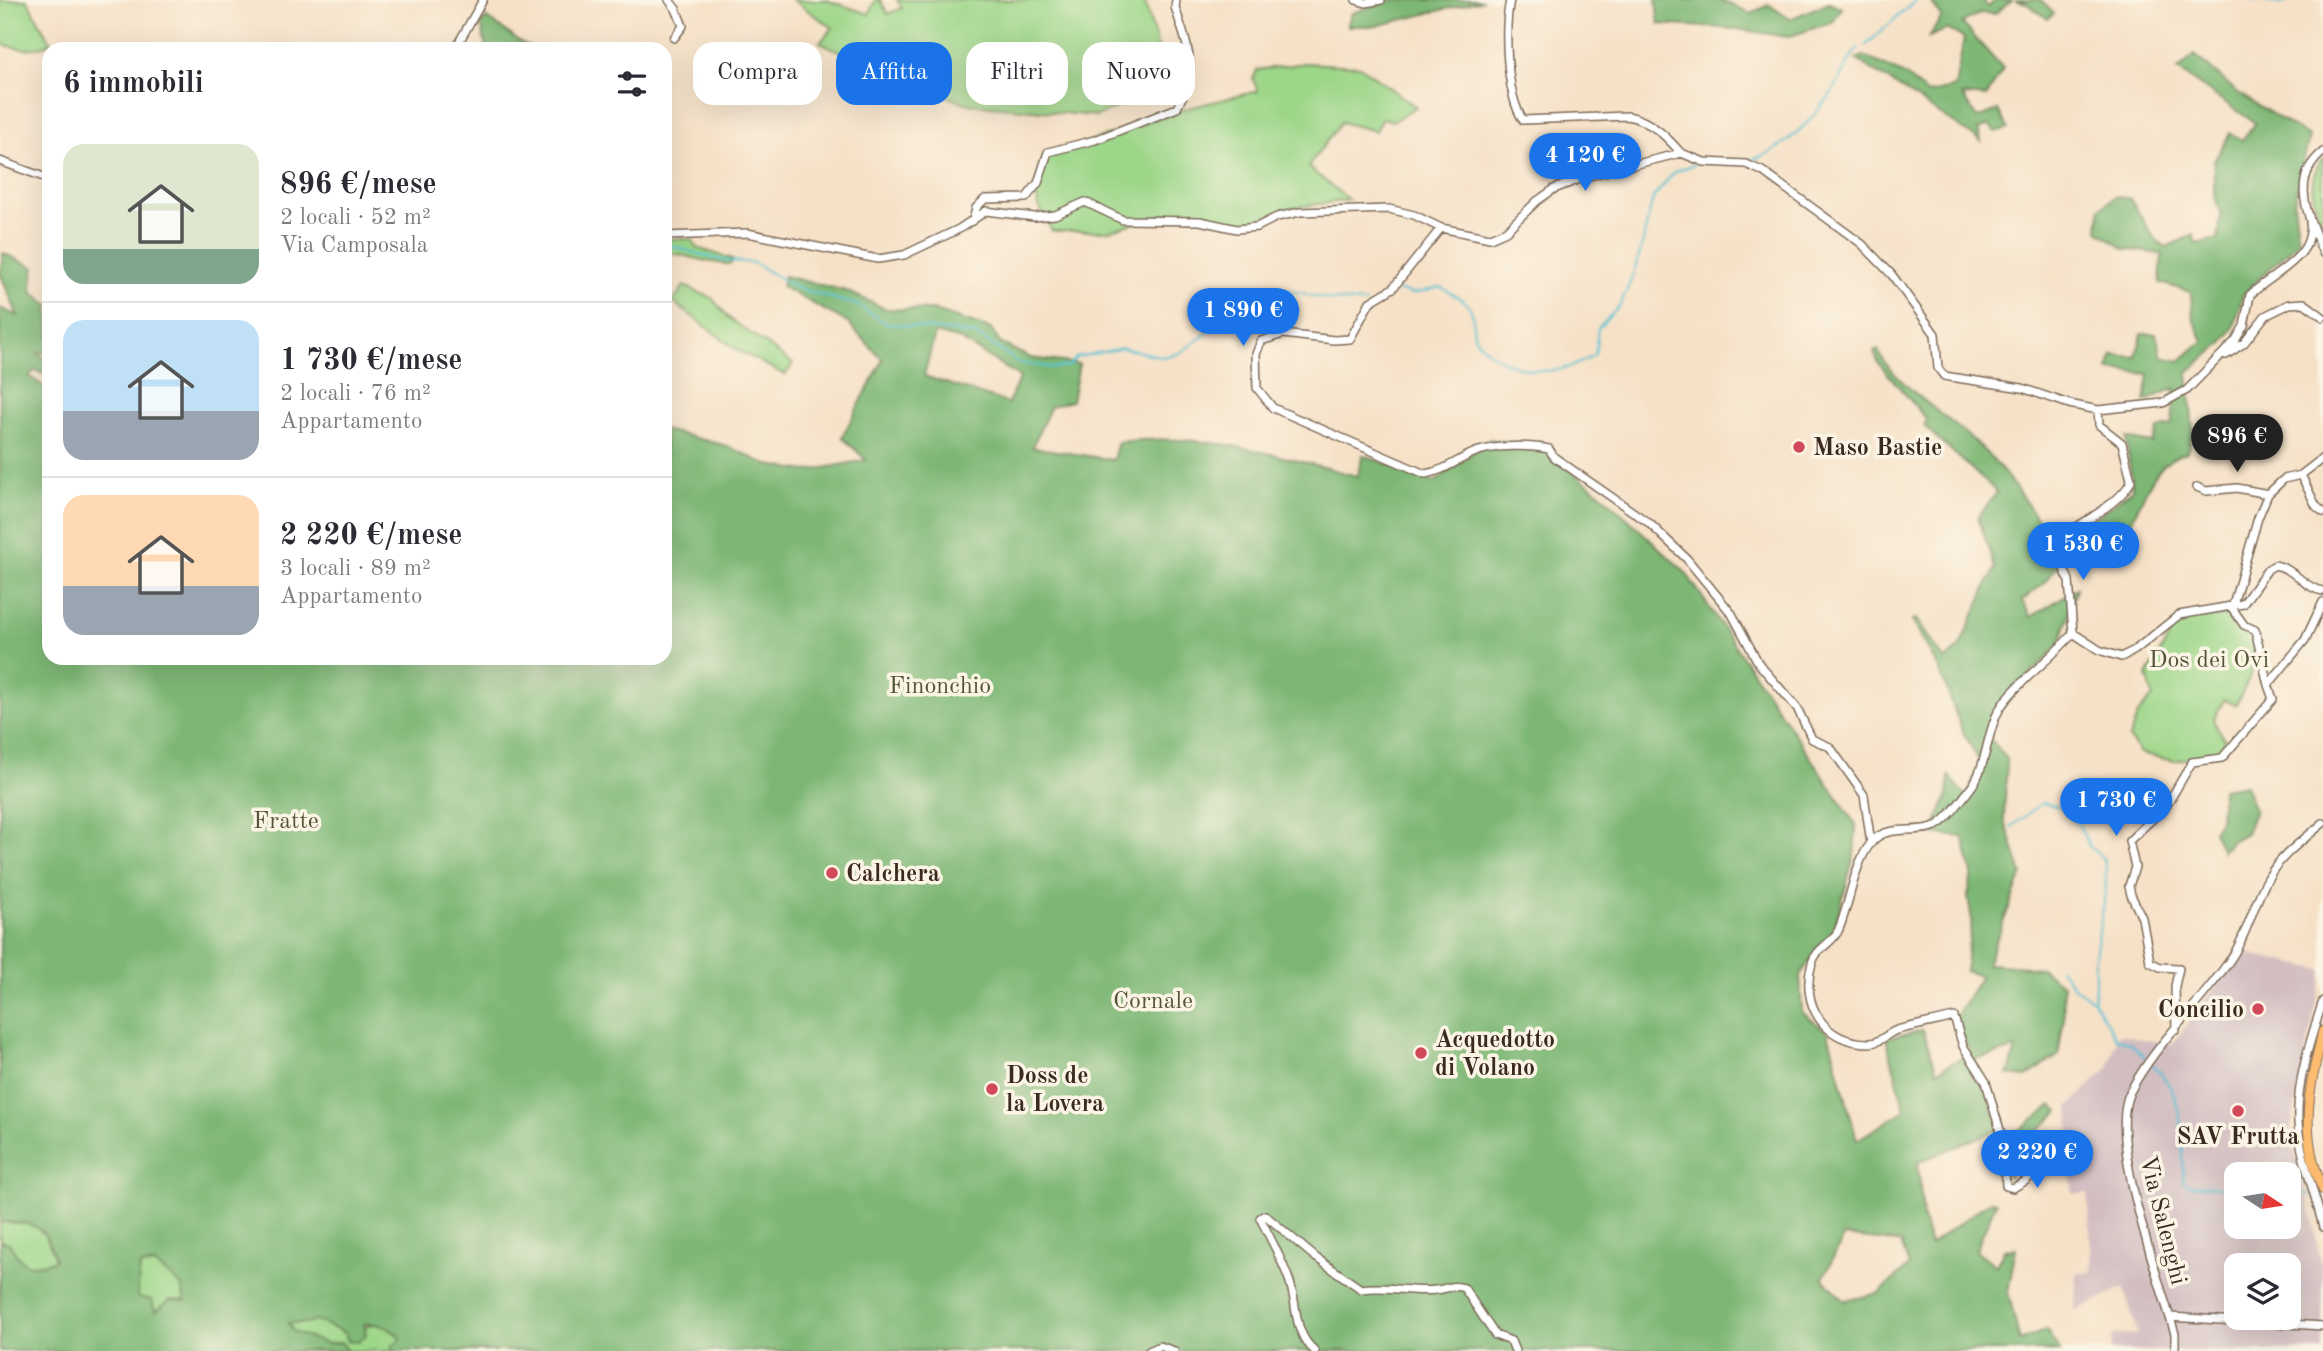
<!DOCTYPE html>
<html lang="it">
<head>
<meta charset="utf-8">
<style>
	:root { --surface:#fff; --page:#f7f7f7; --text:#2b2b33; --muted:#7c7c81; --line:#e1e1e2; --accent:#1a73e8 }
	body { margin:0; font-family:"Old Standard TT",serif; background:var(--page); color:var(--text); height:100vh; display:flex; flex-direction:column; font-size:26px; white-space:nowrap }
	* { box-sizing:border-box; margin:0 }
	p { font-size:23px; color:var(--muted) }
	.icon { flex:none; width:38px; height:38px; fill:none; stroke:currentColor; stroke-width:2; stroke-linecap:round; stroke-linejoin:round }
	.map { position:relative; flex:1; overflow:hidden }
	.drawer { position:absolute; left:42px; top:42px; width:630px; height:623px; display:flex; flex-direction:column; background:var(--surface); border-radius:21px; box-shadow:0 7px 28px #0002 }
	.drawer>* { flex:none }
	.banner { position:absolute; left:693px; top:42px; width:665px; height:63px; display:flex; gap:14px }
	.needle { width:46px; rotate:102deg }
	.fabs { position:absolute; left:2224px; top:1162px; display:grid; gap:14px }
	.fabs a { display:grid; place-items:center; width:77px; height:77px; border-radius:14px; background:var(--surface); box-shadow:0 7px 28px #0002; font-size:35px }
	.price { position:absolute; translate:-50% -60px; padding:0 16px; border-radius:24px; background:var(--accent); color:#fff; font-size:23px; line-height:46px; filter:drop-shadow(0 2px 4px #0008) }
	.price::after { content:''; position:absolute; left:50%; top:42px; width:21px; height:16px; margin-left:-10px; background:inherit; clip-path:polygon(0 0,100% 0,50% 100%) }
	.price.current { background:#222; color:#fff }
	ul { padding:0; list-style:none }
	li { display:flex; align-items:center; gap:21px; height:175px; padding:0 21px }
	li+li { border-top:2px solid var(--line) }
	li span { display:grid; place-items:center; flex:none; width:196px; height:140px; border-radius:21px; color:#555 }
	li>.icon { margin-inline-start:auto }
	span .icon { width:84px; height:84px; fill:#fffc; stroke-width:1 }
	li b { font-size:30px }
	h2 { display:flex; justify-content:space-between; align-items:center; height:84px; padding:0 21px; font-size:30px }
	.pill { padding:0 24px; border-radius:21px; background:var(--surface); box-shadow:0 7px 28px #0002; font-size:24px; line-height:63px }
	.pill.current { background:var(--accent); color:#fff }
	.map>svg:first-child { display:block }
</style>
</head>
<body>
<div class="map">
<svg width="2323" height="1351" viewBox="0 0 2323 1351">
	<rect width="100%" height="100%" fill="#fcf5e5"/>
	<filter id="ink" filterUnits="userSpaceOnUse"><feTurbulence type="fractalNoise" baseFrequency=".0143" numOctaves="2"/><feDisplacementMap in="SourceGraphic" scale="14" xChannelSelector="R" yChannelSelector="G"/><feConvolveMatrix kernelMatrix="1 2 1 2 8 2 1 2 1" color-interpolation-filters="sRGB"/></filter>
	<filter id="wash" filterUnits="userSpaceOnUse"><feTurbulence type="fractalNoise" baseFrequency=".00686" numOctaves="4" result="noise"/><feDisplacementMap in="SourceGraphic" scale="28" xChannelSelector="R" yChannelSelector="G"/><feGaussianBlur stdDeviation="1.57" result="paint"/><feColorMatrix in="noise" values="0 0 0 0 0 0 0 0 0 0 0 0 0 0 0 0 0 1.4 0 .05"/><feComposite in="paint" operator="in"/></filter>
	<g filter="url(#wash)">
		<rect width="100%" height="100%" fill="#f6e1c7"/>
		<path fill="#d2bec1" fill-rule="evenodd" d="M 2242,952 L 2323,970 L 2290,1133 L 2308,1199 L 2323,1273 L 2322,1351 L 2111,1351 L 2112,1335 L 2137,1334 L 2124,1287 L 2075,1311 L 2076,1273 L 2092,1271 L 2088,1193 L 2072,1194 L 2069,1106 L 2108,1068 L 2119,1034 L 2172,1045 ZM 2236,1174 L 2289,1174 L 2289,1227 L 2236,1227 ZM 2236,1265 L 2289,1265 L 2289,1318 L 2236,1318 Z"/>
		<path fill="#9cd688" stroke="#6c8053" stroke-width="2" d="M 0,0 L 27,0 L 51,43 C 33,51 18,50 0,43 Z
			M 793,0 L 826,0 L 869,14 L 875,0 L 880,0 L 888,14 L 902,8 L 897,0 L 1144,0 L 1169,84 L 1097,116 L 969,104 L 906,83 L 820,42 L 833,28 Z
			M 1305,63 L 1360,66 L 1416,107 L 1393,121 L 1382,118 L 1375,131 L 1341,122 L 1308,167 L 1349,200 L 1291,208 L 1246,223 L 1166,214 L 1108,231 L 1052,231 C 1033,200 1032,191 1044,157 L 1184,109 L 1258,91 L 1253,79 L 1257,70 Z
			M 2323,158 L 2323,225 L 2322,225 C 2314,201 2305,180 2323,158 Z
			M 665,239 L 691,239 L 697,248 L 732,259 L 731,264 C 708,264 688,254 665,253 Z
			M 684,286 L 712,298 L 729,318 L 793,364 L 785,375 L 737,350 L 673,302 Z
			M 2229,615 L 2250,636 L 2259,658 L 2236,705 L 2224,700 L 2213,720 L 2225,740 L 2221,751 L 2174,761 L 2140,753 L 2129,738 L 2138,714 L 2153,697 L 2147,676 L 2179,619 Z
			M 0,1222 C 36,1222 45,1224 55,1260 C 29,1269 21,1267 9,1243 L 0,1241 Z
			M 155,1264 L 181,1285 L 185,1301 L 154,1313 L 136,1297 L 140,1266 Z
			M 316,1320 L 345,1333 L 348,1341 C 367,1321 380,1317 402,1338 L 392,1346 L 394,1351 L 348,1351 L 341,1342 L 327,1344 L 293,1332 L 288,1322 L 309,1323 Z"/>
		<path fill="#7db774" stroke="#5c7049" stroke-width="2" fill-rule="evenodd" d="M 1391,0 L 1483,0 L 1376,26 L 1347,26 L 1352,13 Z
			M 1656,0 L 1719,0 L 1751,13 L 1769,5 L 1790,19 L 1829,2 L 1842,8 L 1833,22 L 1787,37 L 1738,29 L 1659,24 Z
			M 1930,0 L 1982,0 L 1988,7 L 1996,0 L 2012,0 L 1995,14 L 1980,13 L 1962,23 L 2003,69 L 1986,97 L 1962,95 L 1977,118 L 1998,110 L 2008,129 L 1995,132 L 1989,125 L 1978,130 L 1981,141 L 1856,59 L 1864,56 L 1905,75 L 1927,94 L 1955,87 L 1964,38 L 1947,29 L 1929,37 L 1942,17 Z
			M 2015,0 L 2041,0 L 2054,13 L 2048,19 L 2026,3 Z
			M 487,18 L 522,43 L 537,49 L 486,49 L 481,23 Z
			M 2195,55 L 2237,92 L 2309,137 L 2294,203 L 2299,241 L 2243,294 L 2234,327 L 2223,343 L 2188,372 L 2193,431 L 2187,452 C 2146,464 2145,506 2122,536 C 2118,541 2111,546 2106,551 L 2083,527 L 2133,489 L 2126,438 L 2152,443 L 2158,429 L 2172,425 L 2175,388 L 2145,401 L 2149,374 L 2108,370 L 2113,355 L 2136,357 L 2142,334 L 2156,334 L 2162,357 L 2180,361 L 2203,341 L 2193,318 L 2191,292 L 2160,283 L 2162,254 L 2125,249 L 2098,231 L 2100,208 L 2116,196 L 2130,199 L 2154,238 L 2166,247 L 2193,235 L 2196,244 L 2218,239 L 2221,214 L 2214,194 L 2214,161 L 2230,133 L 2242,140 L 2255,123 L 2178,70 Z
			M 3,253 L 34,267 L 32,292 L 49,305 L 49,351 L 38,353 L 49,360 L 49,377 L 35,370 L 29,376 L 49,390 L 49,658 L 665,658 L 665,430 L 727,446 L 768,465 L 808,471 L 866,460 L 842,437 L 883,360 L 847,322 L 782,287 L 784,276 L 846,291 L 886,309 L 932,310 L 991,329 L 1000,343 L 1031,358 L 1079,364 L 1072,401 L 1051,406 L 1032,447 L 1113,460 L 1118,442 C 1205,432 1274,454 1357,476 L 1363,455 L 1435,482 L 1490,439 L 1544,451 L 1600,493 L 1686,573 L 1856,825 L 1854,857 L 1835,926 L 1800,975 L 1802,1012 L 1828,1032 L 1857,1140 L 1905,1110 L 1886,1038 L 1923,1030 L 1937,1071 L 1971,1053 L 1955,1018 L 1981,976 L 1965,971 L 1972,920 L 1968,897 L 1972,873 L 1963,837 L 1931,834 L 1947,797 L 1949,776 L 1967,797 L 1980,763 L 1962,730 L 1939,669 L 1912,620 L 1916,619 L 1945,661 L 1960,646 L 1995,568 L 1978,517 L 1997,492 L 1924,426 L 1927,420 L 1878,362 L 1874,351 L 1878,349 C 1887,378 1952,420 1977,444 C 2013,478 2039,519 2060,562 L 2044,583 L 2022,601 L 2031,617 L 2077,588 L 2060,644 L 1996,709 L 1988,736 L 2007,759 L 2004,818 L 2022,874 L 1987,964 L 2041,968 L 2063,985 L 2064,1019 L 2058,1056 L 2026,1077 L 2008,1075 L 2016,1049 L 1975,1059 L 2000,1129 L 1918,1162 L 1923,1219 L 1930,1245 L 1990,1201 L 1996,1202 L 1976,1250 L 1996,1266 L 2004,1250 L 2016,1248 L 2008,1292 L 2020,1341 L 2046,1330 L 2060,1351 L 394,1351 L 392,1346 L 401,1338 C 391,1328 379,1322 364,1324 L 366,1335 L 358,1342 L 348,1341 L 345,1333 L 316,1320 L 309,1323 L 288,1323 L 294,1332 L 327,1344 L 341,1342 L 348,1351 L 0,1351 L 0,1241 L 9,1243 C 21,1266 30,1270 55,1260 C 45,1224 36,1223 0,1222 L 0,308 L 18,316 L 0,273 ZM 935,333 L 961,340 L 1020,377 L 1008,403 L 924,376 ZM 1844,1236 L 1901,1243 L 1909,1266 L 1879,1293 L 1845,1301 L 1823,1278 ZM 155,1264 L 181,1285 L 185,1301 L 170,1300 L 155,1312 L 152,1300 L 137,1297 L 140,1266 Z
			M 2245,785 L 2255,810 L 2246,833 L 2231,841 L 2222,851 L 2213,831 L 2220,820 L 2222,789 Z
			M 2052,1105 L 2059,1111 L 2011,1158 L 2009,1178 L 2006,1146 L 2011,1136 Z"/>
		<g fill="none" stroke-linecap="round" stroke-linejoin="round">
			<path stroke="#58c1d4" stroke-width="2" d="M 2253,0 L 2281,4 L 2289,0
				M 1866,45 L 1916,0
				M 1744,161 C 1779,157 1814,118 1833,91 C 1842,77 1847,61 1858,48
				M 665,244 L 720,260 L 754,263 L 797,288 L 857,305 L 886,323 L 977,335 L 1019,363 L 1055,368 L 1068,366 L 1077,357 L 1123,348 L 1163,357 L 1180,353 L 1221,323 L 1289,290 L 1330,300 L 1365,303
				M 1396,290 L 1413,294 L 1441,287 C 1450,293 1467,300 1471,310 C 1476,320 1470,332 1477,341 C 1508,374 1558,381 1595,354 L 1598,328 L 1619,307 L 1629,285 L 1640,253 L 1653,198 L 1674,172 L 1695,164
				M 2011,827 L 2042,803 L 2071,809 L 2089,846 L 2104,859 C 2111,891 2097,927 2095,960 C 2094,974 2097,985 2093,999
				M 2059,968 L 2075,988 L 2093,1000 L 2116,1038 L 2131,1044 L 2148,1061
				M 2152,1064 C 2186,1095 2183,1140 2183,1182 L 2187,1185 L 2236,1188
				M 2289,1192 L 2310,1194"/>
		</g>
	</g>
	<g filter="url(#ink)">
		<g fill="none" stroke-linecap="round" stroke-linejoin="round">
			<g stroke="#7c6a59" stroke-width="10">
				<path id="minor" d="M 669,0 L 676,9 L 683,26 L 674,38
					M 1356,0 L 1366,3 L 1381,0
					M 1510,0 C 1504,29 1506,95 1523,120 L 1628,116 C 1651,121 1666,136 1681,153
					M 455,49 L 483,0
					M 2323,152 C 2288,180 2310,219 2323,253
					M 0,161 L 49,179
					M 973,221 L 976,208 L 985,199 L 1026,198 L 1038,183 L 1048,152 L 1095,140 L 1177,108 C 1199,67 1188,49 1175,7 L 1176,0
					M 1441,228 L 1393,288 L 1370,302 L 1350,339 L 1334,340 L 1283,334 L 1261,341 L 1256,354 L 1257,388 L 1273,408 L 1425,474 C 1445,471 1458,459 1476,452 C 1495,445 1529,445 1549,449 L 1554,457 L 1649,523 L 1687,559 L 1732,614 L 1759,664 L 1797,708 L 1812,739 L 1830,747 L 1864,795 L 1871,843
					M 665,236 L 747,233 L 878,259 L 904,255 L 959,229 L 986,211 L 1034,217 L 1055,215 L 1085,202 L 1123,220 L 1200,221 L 1237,229 L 1257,227 L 1277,217 L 1300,212 L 1389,209 L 1414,215 L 1441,228 L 1490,238 L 1506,231 L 1537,201 L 1554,189 L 1585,177 L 1681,153 L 1704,162 L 1746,164 L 1762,171 L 1862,244 L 1892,275 L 1935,334 L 1938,368 L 1944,376 L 2022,388 L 2069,404 L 2098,410 L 2163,403 L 2187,390 L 2235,341 L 2244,326 L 2250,295 C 2275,271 2319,257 2309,216
					M 2226,355 L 2244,343 L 2265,316 L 2289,304 L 2304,303 L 2323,317
					M 2323,458 L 2301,475 L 2284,479 L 2268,494 L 2258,518 L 2232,608 L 2244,625 L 2255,630 L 2268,685 L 2305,640 L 2323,602
					M 2301,475 L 2316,506 L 2323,512
					M 2197,487 L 2206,491 L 2237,488 L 2268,494
					M 2073,633 L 2069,580 L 2052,542 C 2072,529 2125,501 2131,480 L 2122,443 L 2099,425 L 2098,410
					M 2323,1001 C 2311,1038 2296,1082 2298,1122 C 2300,1158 2315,1192 2323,1227
					M 2176,1030 L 2175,986 L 2179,968 L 2160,967 L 2150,962 L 2142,918 L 2131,895 L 2129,886 L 2135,867 L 2129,841 L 2167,805 L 2192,762 L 2222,758 L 2273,699 L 2268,685
					M 2040,1167 L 2027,1180 L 2013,1188 L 2006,1186 L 2003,1140 L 1994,1110 L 1986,1082 L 1963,1046 L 1954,1017 C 1935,1022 1916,1025 1897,1030 C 1887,1033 1881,1043 1869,1043 C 1823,1043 1800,1003 1812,963 C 1817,947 1832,944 1838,931 C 1850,906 1854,856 1876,838 C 1890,826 1916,833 1933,827 C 1946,823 1961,800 1970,789 C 1987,768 1986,733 1999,710 C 2013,685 2053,658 2073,633 L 2099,650 L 2121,657 L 2135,650 L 2179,615 L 2243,604 L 2268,569 L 2275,565 C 2295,569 2304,588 2323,591
					M 2170,1317 L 2323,1326
					M 1149,1351 L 1160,1346 L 1174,1351
					M 1315,1351 C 1291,1331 1299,1303 1288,1277 C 1280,1256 1270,1237 1260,1218 L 1265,1215 L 1315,1257 L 1361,1289 C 1387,1285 1411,1293 1436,1290 C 1447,1289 1453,1284 1464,1288 L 1495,1335 L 1511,1341 L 1515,1351
					M 2175,1351 L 2175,1334 C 2160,1283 2107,1137 2130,1092 C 2156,1042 2201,1004 2232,957 C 2249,931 2254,900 2270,875 C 2281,855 2306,838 2323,823"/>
			</g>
			<g stroke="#7c6a59" stroke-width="11">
				<path id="major" d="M 2323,1031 C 2309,1090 2298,1132 2323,1190"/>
			</g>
			<use href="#minor" stroke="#fff" stroke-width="7"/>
			<use href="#major" stroke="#fdbc6f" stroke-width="9"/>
		</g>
	</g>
	<g fill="#d1495b" stroke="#fcf5e5" stroke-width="2.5">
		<circle cx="1799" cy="447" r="7"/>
		<circle cx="832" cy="873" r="7"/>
		<circle cx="2258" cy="1009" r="7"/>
		<circle cx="1421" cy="1053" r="7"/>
		<circle cx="992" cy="1089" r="7"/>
		<circle cx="2238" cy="1111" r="7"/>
	</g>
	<g text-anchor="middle" stroke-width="7" stroke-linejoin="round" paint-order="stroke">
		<g font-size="24" font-weight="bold" fill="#3b2a1e" stroke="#fcf5e5" text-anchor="start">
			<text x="1813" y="455">Maso Bastie</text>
			<text x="846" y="881">Calchera</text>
			<text x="2244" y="1017" text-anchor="end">Concilio</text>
			<text x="1435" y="1047">Acquedotto<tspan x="1435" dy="28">di Volano</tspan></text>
			<text x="1006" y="1083">Doss de<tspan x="1006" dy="28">la Lovera</tspan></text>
			<text x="2238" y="1144" text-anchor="middle">SAV Frutta</text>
		</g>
		<g font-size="24" fill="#535538" stroke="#fcf5e5">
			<text x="2209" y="667">Dos dei Ovi</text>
			<text x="940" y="693">Finonchio</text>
			<text x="286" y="828">Fratte</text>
			<text x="1153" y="1008">Cornale</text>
		</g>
		<g font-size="24" fill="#3b2a1e" stroke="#fcf5e5">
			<text transform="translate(2164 1220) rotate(76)" y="8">Via Salenghi</text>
		</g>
	</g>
</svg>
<div class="fabs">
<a><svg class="needle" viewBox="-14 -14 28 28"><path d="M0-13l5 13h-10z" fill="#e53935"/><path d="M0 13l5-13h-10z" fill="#7c7c81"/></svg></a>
<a><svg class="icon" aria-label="layers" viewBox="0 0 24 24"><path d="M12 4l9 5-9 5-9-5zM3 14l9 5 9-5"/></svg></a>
</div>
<b class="price" style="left:1585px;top:193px">4 120 €</b>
<b class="price" style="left:1243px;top:348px">1 890 €</b>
<b class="price current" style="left:2237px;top:474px">896 €</b>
<b class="price" style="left:2083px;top:582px">1 530 €</b>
<b class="price" style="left:2116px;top:838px">1 730 €</b>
<b class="price" style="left:2037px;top:1190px">2 220 €</b>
<div class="banner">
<a class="pill">Compra</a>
<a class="pill current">Affitta</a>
<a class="pill">Filtri</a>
<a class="pill">Nuovo</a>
</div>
<section class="drawer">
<h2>6 immobili<svg class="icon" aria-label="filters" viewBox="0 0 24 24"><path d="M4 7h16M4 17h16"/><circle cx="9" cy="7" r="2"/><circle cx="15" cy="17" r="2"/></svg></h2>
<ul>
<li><span style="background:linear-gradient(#dfe7d0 75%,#7fa58c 0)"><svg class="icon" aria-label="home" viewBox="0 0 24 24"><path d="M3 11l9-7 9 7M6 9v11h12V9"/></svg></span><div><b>896 €/mese</b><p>2 locali · 52 m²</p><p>Via Camposala</p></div></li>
<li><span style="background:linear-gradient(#bfe0f5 65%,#9aa5b1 0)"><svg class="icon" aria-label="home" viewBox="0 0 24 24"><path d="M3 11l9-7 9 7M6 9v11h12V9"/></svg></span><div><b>1 730 €/mese</b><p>2 locali · 76 m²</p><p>Appartamento</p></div></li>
<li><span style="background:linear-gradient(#ffd9b3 65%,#9aa5b1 0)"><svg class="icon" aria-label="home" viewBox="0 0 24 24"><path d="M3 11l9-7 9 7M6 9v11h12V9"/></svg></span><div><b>2 220 €/mese</b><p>3 locali · 89 m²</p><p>Appartamento</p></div></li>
</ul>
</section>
</div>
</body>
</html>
